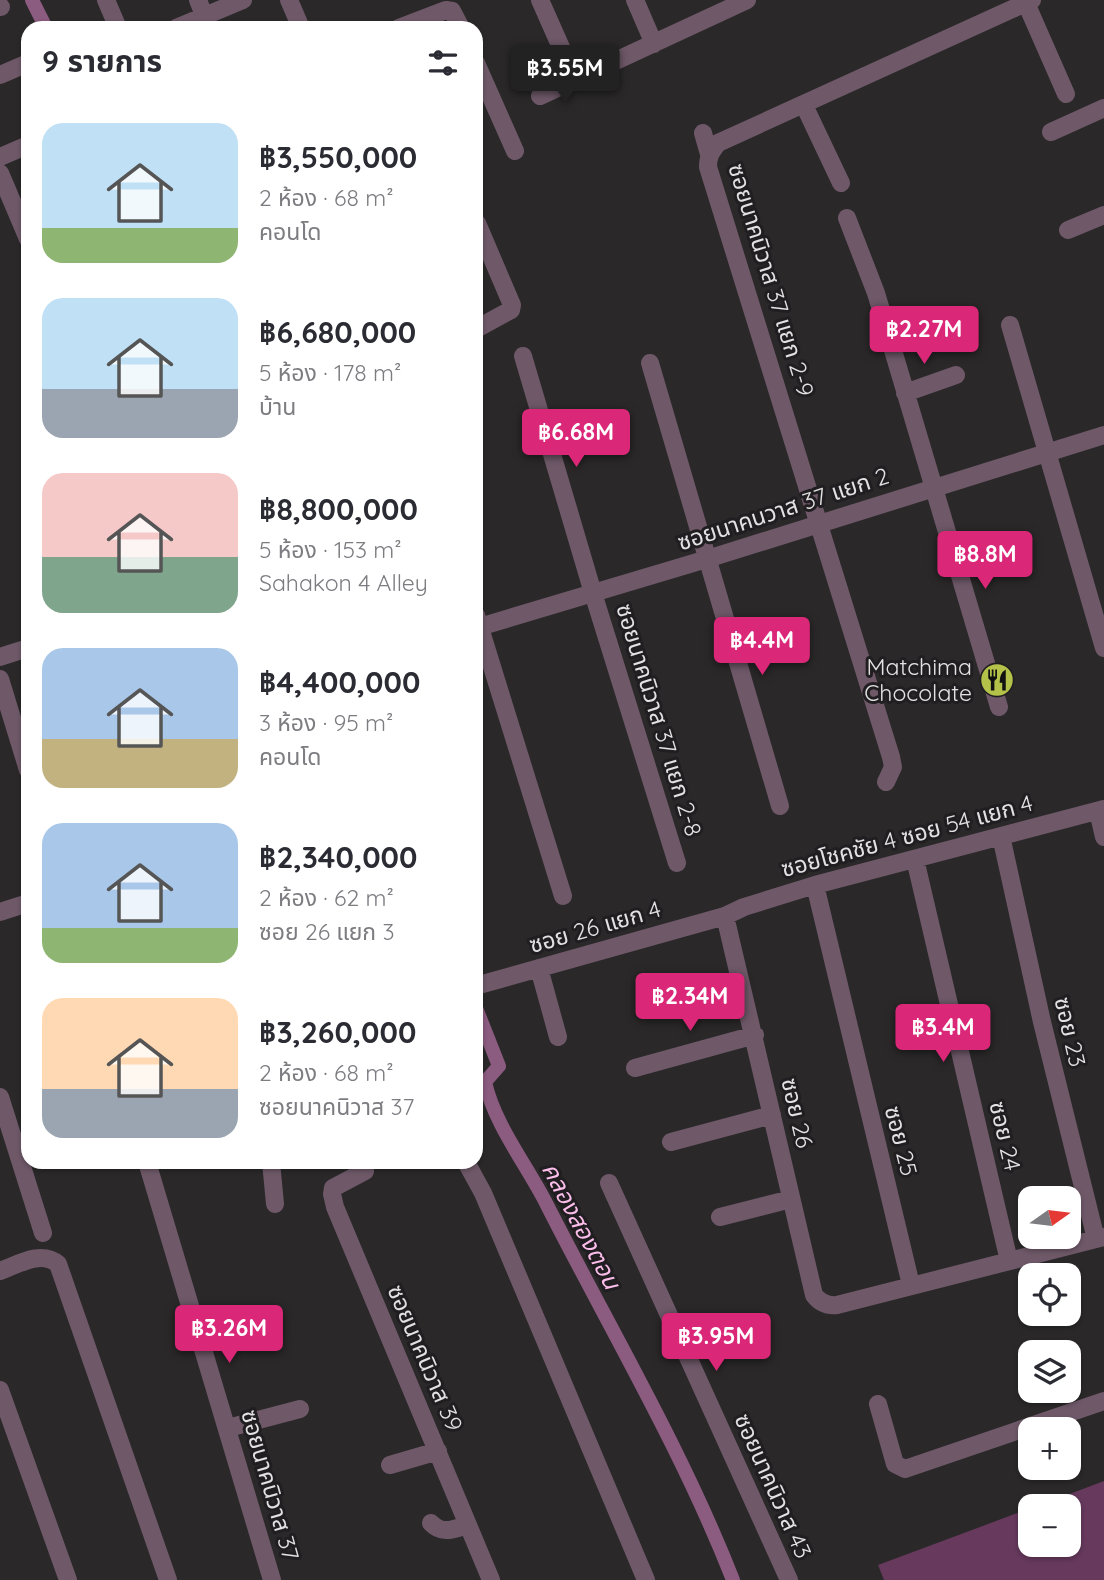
<!DOCTYPE html>
<html lang="th">
<head>
<meta charset="utf-8">
<style>
	:root { --surface:#fff; --page:#f2f2f3; --text:#2b2b33; --muted:#7c7c81; --accent:#db2777 }
	body { margin:0; font-family:Quicksand,"Noto Sans Thai",sans-serif; background:var(--page); color:var(--text); height:100vh; display:flex; flex-direction:column; font-size:26px; white-space:nowrap }
	* { box-sizing:border-box; margin:0 }
	p { font-size:23px; color:var(--muted) }
	.icon { flex:none; width:38px; height:38px; fill:none; stroke:currentColor; stroke-width:2; stroke-linecap:round; stroke-linejoin:round }
	.map { position:relative; flex:1; overflow:hidden }
	.side { position:absolute; left:21px; top:21px; width:462px; height:1148px; display:flex; flex-direction:column; background:var(--surface); border-radius:21px; box-shadow:0 2px 5px #0004 }
	.side>* { flex:none }
	.needle { width:46px; rotate:76deg }
	.fabs { position:absolute; left:1018px; top:1186px; display:grid; gap:14px }
	.fabs a { display:grid; place-items:center; width:63px; height:63px; border-radius:14px; background:var(--surface); box-shadow:0 2px 5px #0004; font-size:35px }
	.price { position:absolute; translate:-50% -60px; padding:0 16px; border-radius:7px; background:var(--accent); color:#fff; font-size:23px; line-height:46px; filter:drop-shadow(0 2px 4px #0008) }
	.price::after { content:''; position:absolute; left:50%; top:42px; width:21px; height:16px; margin-left:-10px; background:inherit; clip-path:polygon(0 0,100% 0,50% 100%) }
	.price.current { background:#222; color:#fff }
	ul { padding:0; list-style:none }
	li { display:flex; align-items:center; gap:21px; height:175px; padding:0 21px }
	li span { display:grid; place-items:center; flex:none; width:196px; height:140px; border-radius:21px; color:#555 }
	li>.icon { margin-inline-start:auto }
	span .icon { width:84px; height:84px; fill:#fffc; stroke-width:1 }
	li b { font-size:30px }
	h2 { display:flex; justify-content:space-between; align-items:center; height:84px; padding:0 21px; font-size:30px }
	.map>svg:first-child { display:block }
</style>
</head>
<body>
<div class="map">
<svg width="1104" height="1580" viewBox="0 0 1104 1580">
	<rect width="100%" height="100%" fill="#2a2829"/>
	<path fill="#66395d" d="M 1104,1481 L 1104,1580 L 884,1580 L 878,1565 L 1031,1508 L 1031,1545 L 1069,1545 L 1069,1507 L 1035,1507 Z"/>
	<g fill="none" stroke-linecap="round" stroke-linejoin="round">
		<path stroke="#8c5b80" stroke-width="14" d="M 32,0 L 46,28
			M 476,1008 L 499,1066 L 485,1082 C 495,1126 527,1165 547,1205 C 610,1329 682,1450 733,1580"/>
		<path stroke="#6f5969" stroke-width="18" d="M 106,0 L 118,28
			M 198,0 L 209,28
			M 289,0 L 301,28
			M 540,0 L 575,79
			M 635,0 L 654,44
			M 1026,3 L 1066,94
			M 0,7 L 1,7
			M 176,28 L 243,0
			M 399,28 L 446,10 L 452,11 L 461,28
			M 476,63 L 515,151
			M 0,75 L 28,63
			M 540,96 L 747,0
			M 804,105 L 841,183
			M 1051,132 L 1104,108
			M 703,133 L 709,154
			M 0,157 L 28,145
			M 0,173 L 28,239
			M 847,218 L 876,293 L 999,707
			M 1068,230 L 1104,215
			M 1010,325 L 1104,648
			M 476,329 L 511,310 L 512,305 L 477,223
			M 523,356 L 593,593 L 677,863
			M 650,363 L 780,806
			M 905,393 L 956,375
			M 476,615 L 563,896
			M 0,657 L 28,648
			M 0,679 L 28,770
			M 886,782 L 893,767 L 891,757 L 708,167 C 708,156 711,152 718,143 L 1032,0
			M 1098,811 L 1104,837
			M 1001,836 L 1042,1022 L 1096,1239
			M 915,859 L 1009,1261
			M 815,885 L 911,1285
			M 0,912 L 28,903
			M 725,916 L 814,1295 C 820,1303 827,1306 837,1305 L 1104,1237
			M 539,968 L 558,1037
			M 479,985 L 725,916 L 744,907 L 815,885 L 1104,809
			M 635,1068 L 755,1035
			M 0,1097 L 43,1233
			M 671,1142 L 772,1115
			M 271,1162 L 275,1204
			M 466,1162 L 483,1193 L 646,1580
			M 365,1171 L 333,1188 L 332,1194 L 335,1207 L 491,1580
			M 609,1183 L 789,1580
			M 720,1217 L 791,1199
			M 0,1271 C 19,1264 41,1250 58,1264 L 168,1580
			M 0,1390 L 68,1580
			M 878,1404 L 895,1464 L 905,1469 L 1104,1401
			M 228,1428 L 300,1409
			M 390,1465 L 438,1451
			M 431,1523 C 442,1535 454,1529 468,1525"/>
		<path stroke="#6f5969" stroke-width="18" d="M 476,628 L 707,559 L 1104,435
			M 147,1162 L 272,1580"/>
	</g>
	<defs>
		<g id="restaurant-disc" transform="scale(1.75)"><circle r="9.5" fill="#b4c24a" stroke="#201e20"/><path d="M-5-6h1v4h1v-4h1v4h1v-4h1v5L-1.5 .5V6h-2V.5L-5-1ZM5-6V6H3V1.5H1.5Q1.5-4 5-6Z" fill="#111"/></g>
	</defs>
	<g fill-rule="evenodd">
		<use href="#restaurant-disc" x="997" y="680"/>
	</g>
	<g text-anchor="middle" stroke-width="6" stroke-linejoin="round" paint-order="stroke">
		<g font-size="23" fill="#e3e1e2" stroke="#201e20">
			<text transform="translate(771 280) rotate(73)" y="8">ซอยนาคนิวาส 37 แยก 2-9</text>
			<text transform="translate(783 509) rotate(-18)" y="8">ซอยนาคนวาส 37 แยก 2</text>
			<text transform="translate(659 720) rotate(73)" y="8">ซอยนาคนิวาส 37 แยก 2-8</text>
			<text transform="translate(907 836) rotate(-15)" y="8">ซอยโชคชัย 4 ซอย 54 แยก 4</text>
			<text transform="translate(595 927) rotate(-16)" y="8">ซอย 26 แยก 4</text>
			<text transform="translate(1070 1032) rotate(77)" y="8">ซอย 23</text>
			<text transform="translate(797 1113) rotate(77)" y="8">ซอย 26</text>
			<text transform="translate(1005 1136) rotate(77)" y="8">ซอย 24</text>
			<text transform="translate(901 1141) rotate(76)" y="8">ซอย 25</text>
			<text transform="translate(425 1358) rotate(67)" y="8">ซอยนาคนิวาส 39</text>
			<text transform="translate(270 1485) rotate(74)" y="8">ซอยนาคนิวาส 37</text>
			<text transform="translate(773 1486) rotate(66)" y="8">ซอยนาคนิวาส 43</text>
		</g>
		<g font-size="23" fill="#e3e1e2" stroke="#201e20" text-anchor="end">
			<text x="972" y="675">Matchima<tspan x="972" dy="26">Chocolate</tspan></text>
		</g>
		<g font-size="24" font-style="italic" fill="#fbbeeb" stroke="#201e20">
			<text transform="translate(581 1226) rotate(62)" y="8">คลองสองตอน</text>
		</g>
	</g>
</svg>
<div class="fabs">
<a><svg class="needle" viewBox="-14 -14 28 28"><path d="M0-13l5 13h-10z" fill="#e53935"/><path d="M0 13l5-13h-10z" fill="#7c7c81"/></svg></a>
<a><svg class="icon" aria-label="locate" viewBox="0 0 24 24"><circle cx="12" cy="12" r="6"/><path d="M12 2v4M12 18v4M2 12h4M18 12h4"/></svg></a>
<a><svg class="icon" aria-label="layers" viewBox="0 0 24 24"><path d="M12 4l9 5-9 5-9-5zM3 14l9 5 9-5"/></svg></a>
<a>+</a>
<a>−</a>
</div>
<b class="price current" style="left:565px;top:105px">฿3.55M</b>
<b class="price" style="left:924px;top:366px">฿2.27M</b>
<b class="price" style="left:576px;top:469px">฿6.68M</b>
<b class="price" style="left:985px;top:591px">฿8.8M</b>
<b class="price" style="left:762px;top:677px">฿4.4M</b>
<b class="price" style="left:690px;top:1033px">฿2.34M</b>
<b class="price" style="left:943px;top:1064px">฿3.4M</b>
<b class="price" style="left:229px;top:1365px">฿3.26M</b>
<b class="price" style="left:716px;top:1373px">฿3.95M</b>
<section class="side">
<h2>9 รายการ<svg class="icon" aria-label="filters" viewBox="0 0 24 24"><path d="M4 7h16M4 17h16"/><circle cx="9" cy="7" r="2"/><circle cx="15" cy="17" r="2"/></svg></h2>
<ul>
<li><span style="background:linear-gradient(#bfe0f5 75%,#8fb573 0)"><svg class="icon" aria-label="home" viewBox="0 0 24 24"><path d="M3 11l9-7 9 7M6 9v11h12V9"/></svg></span><div><b>฿3,550,000</b><p>2 ห้อง · 68 m²</p><p>คอนโด</p></div></li>
<li><span style="background:linear-gradient(#bfe0f5 65%,#9aa5b1 0)"><svg class="icon" aria-label="home" viewBox="0 0 24 24"><path d="M3 11l9-7 9 7M6 9v11h12V9"/></svg></span><div><b>฿6,680,000</b><p>5 ห้อง · 178 m²</p><p>บ้าน</p></div></li>
<li><span style="background:linear-gradient(#f6c9c9 60%,#7fa58c 0)"><svg class="icon" aria-label="home" viewBox="0 0 24 24"><path d="M3 11l9-7 9 7M6 9v11h12V9"/></svg></span><div><b>฿8,800,000</b><p>5 ห้อง · 153 m²</p><p>Sahakon 4 Alley</p></div></li>
<li><span style="background:linear-gradient(#a9c7e8 65%,#c2b280 0)"><svg class="icon" aria-label="home" viewBox="0 0 24 24"><path d="M3 11l9-7 9 7M6 9v11h12V9"/></svg></span><div><b>฿4,400,000</b><p>3 ห้อง · 95 m²</p><p>คอนโด</p></div></li>
<li><span style="background:linear-gradient(#a9c7e8 75%,#8fb573 0)"><svg class="icon" aria-label="home" viewBox="0 0 24 24"><path d="M3 11l9-7 9 7M6 9v11h12V9"/></svg></span><div><b>฿2,340,000</b><p>2 ห้อง · 62 m²</p><p>ซอย 26 แยก 3</p></div></li>
<li><span style="background:linear-gradient(#ffd9b3 65%,#9aa5b1 0)"><svg class="icon" aria-label="home" viewBox="0 0 24 24"><path d="M3 11l9-7 9 7M6 9v11h12V9"/></svg></span><div><b>฿3,260,000</b><p>2 ห้อง · 68 m²</p><p>ซอยนาคนิวาส 37</p></div></li>
</ul>
</section>
</div>
</body>
</html>
